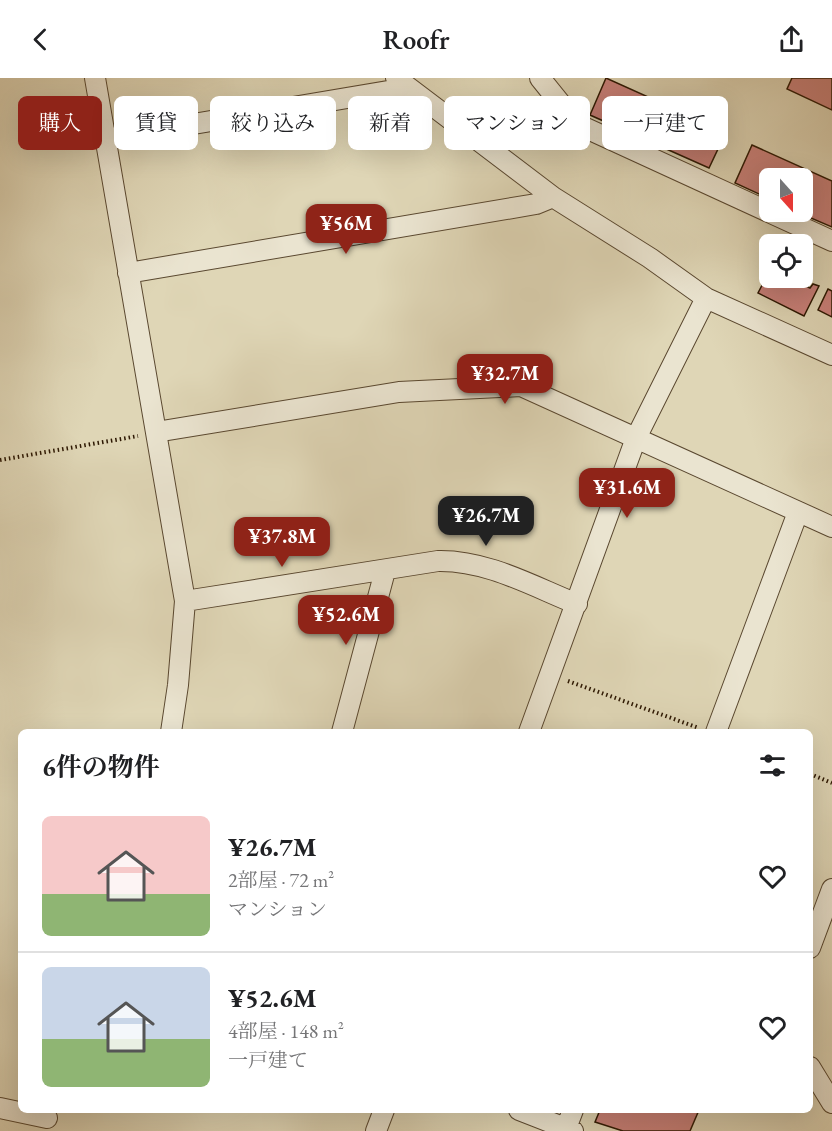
<!DOCTYPE html>
<html lang="ja">
<head>
<meta charset="utf-8">
<style>
	:root { --surface:#fff; --page:#f6f6f6; --text:#202124; --muted:#757577; --line:#e0e0e0; --accent:#8f2418 }
	body { margin:0; font-family:"EB Garamond","Noto Serif JP",serif; background:var(--page); color:var(--text); height:100vh; display:flex; flex-direction:column; font-size:22px; white-space:nowrap }
	* { box-sizing:border-box; margin:0 }
	p { font-size:20px; color:var(--muted) }
	.icon { flex:none; width:33px; height:33px; fill:none; stroke:currentColor; stroke-width:2; stroke-linecap:round; stroke-linejoin:round }
	.map { position:relative; flex:1; overflow:hidden }
	.details { position:absolute; left:18px; top:651px; width:795px; height:384px; display:flex; flex-direction:column; background:var(--surface); border-radius:9px; box-shadow:0 6px 24px #0002 }
	.details>* { flex:none }
	.guide { position:absolute; left:18px; top:18px; width:796px; height:54px; display:flex; gap:12px }
	.needle { width:39px; rotate:159deg }
	.buttons { position:absolute; left:759px; top:90px; display:grid; gap:12px }
	.buttons a { display:grid; place-items:center; width:54px; height:54px; border-radius:9px; background:var(--surface); box-shadow:0 6px 24px #0002; font-size:30px }
	.price { position:absolute; translate:-50% -51px; padding:0 14px; border-radius:12px; background:var(--accent); color:#fff; font-size:20px; line-height:39px; filter:drop-shadow(0 2px 3px #0008) }
	.price::after { content:''; position:absolute; left:50%; top:36px; width:18px; height:14px; margin-left:-9px; background:inherit; clip-path:polygon(0 0,100% 0,50% 100%) }
	.price.current { background:#222; color:#fff }
	ul { padding:0; list-style:none }
	li { display:flex; align-items:center; gap:18px; height:150px; padding:0 24px }
	li+li { border-top:2px solid var(--line) }
	li span { display:grid; place-items:center; flex:none; width:168px; height:120px; border-radius:9px; color:#555 }
	li>.icon { margin-inline-start:auto }
	span .icon { width:72px; height:72px; fill:#fffc; stroke-width:1 }
	li b { font-size:26px }
	h2 { display:flex; justify-content:space-between; align-items:center; height:72px; padding:0 24px; font-size:26px }
	.tag { padding:0 21px; border-radius:9px; background:var(--surface); box-shadow:0 6px 24px #0002; font-size:21px; line-height:54px }
	.tag.current { background:var(--accent); color:#fff }
	header { display:flex; justify-content:space-between; align-items:center; height:78px; padding:0 24px; background:var(--surface); font-size:27px; font-weight:600 }
	.map>svg:first-child { display:block }
</style>
</head>
<body>
<header><svg class="icon" aria-label="back" viewBox="0 0 24 24"><path d="M15 5l-7 7 7 7"/></svg>Roofr<svg class="icon" aria-label="share" viewBox="0 0 24 24"><path d="M12 15V3M7 8l5-5 5 5M5 13v7h14v-7"/></svg></header>
<div class="map">
<svg width="832" height="1053" viewBox="0 0 832 1053">
	<rect width="100%" height="100%" fill="#dfd6b6"/>
	<filter id="stains"><feTurbulence type="fractalNoise" baseFrequency=".00333" numOctaves="4"/><feColorMatrix values="0 0 0 0 .2 0 0 0 0 .09 0 0 0 0 .02 0 0 0 .5 -.17"/></filter>
	<radialGradient id="worn" r=".72"><stop offset=".6" stop-color="#630" stop-opacity="0"/><stop offset="1" stop-color="#630" stop-opacity=".3"/></radialGradient>
	<path fill="#ca817b" stroke="#2d1803" stroke-width="1.5" d="M 606,0 L 726,54 L 709,90 L 590,37 Z
		M 792,0 L 832,0 L 832,32 L 787,11 Z
		M 752,67 L 832,103 L 832,149 L 797,134 L 802,134 L 802,100 L 770,100 L 770,121 L 735,105 Z
		M 770,192 L 770,200 L 788,200 L 810,210 L 813,206 L 819,208 L 804,238 L 758,215 Z
		M 828,211 L 832,213 L 832,239 L 818,232 Z
		M 600,1032 L 699,1032 L 690,1053 L 623,1053 L 595,1044 Z"/>
	<g fill="none" stroke-linecap="round" stroke-linejoin="round">
		<g stroke="#5a4830" stroke-width="22">
			<path id="minor" d="M 95,0 L 185,523 L 178,607 L 171,654
				M 396,0 L 553,119 L 650,180 L 706,220 L 832,277
				M 540,0 L 577,46 L 832,163
				M 105,61 L 406,10
				M 128,195 L 536,126 L 553,119
				M 156,354 L 399,314 L 521,308 L 832,449
				M 185,523 L 438,483 C 487,482 532,508 577,526
				M 342,654 L 385,493
				M 529,654 L 636,360 L 706,220
				M 716,654 L 798,434
				M 810,870 L 832,811
				M 810,989 L 832,1025
				M 0,1030 L 47,1040
				M 519,1032 L 573,1053
				M 376,1053 L 384,1032
				M 565,1053 L 573,1032"/>
		</g>
		<path stroke="#2d1803" stroke-width="4" stroke-dasharray="1.5 3" stroke-linecap="butt" d="M 0,382 L 138,358
			M 568,603 L 699,650
			M 810,696 L 832,705"/>
		<use href="#minor" stroke="#eae4d0" stroke-width="20"/>
	</g>
	<rect width="100%" height="100%" filter="url(#stains)"/>
	<rect width="100%" height="100%" fill="url(#worn)"/>
</svg>
<div class="buttons">
<a><svg class="needle" viewBox="-14 -14 28 28"><path d="M0-13l5 13h-10z" fill="#e53935"/><path d="M0 13l5-13h-10z" fill="#757577"/></svg></a>
<a><svg class="icon" aria-label="locate" viewBox="0 0 24 24"><circle cx="12" cy="12" r="6"/><path d="M12 2v4M12 18v4M2 12h4M18 12h4"/></svg></a>
</div>
<b class="price" style="left:346px;top:177px">¥56M</b>
<b class="price" style="left:505px;top:327px">¥32.7M</b>
<b class="price" style="left:627px;top:441px">¥31.6M</b>
<b class="price current" style="left:486px;top:469px">¥26.7M</b>
<b class="price" style="left:282px;top:490px">¥37.8M</b>
<b class="price" style="left:346px;top:568px">¥52.6M</b>
<div class="guide">
<a class="tag current">購入</a>
<a class="tag">賃貸</a>
<a class="tag">絞り込み</a>
<a class="tag">新着</a>
<a class="tag">マンション</a>
<a class="tag">一戸建て</a>
</div>
<section class="details">
<h2>6件の物件<svg class="icon" aria-label="filters" viewBox="0 0 24 24"><path d="M4 7h16M4 17h16"/><circle cx="9" cy="7" r="2"/><circle cx="15" cy="17" r="2"/></svg></h2>
<ul>
<li><span style="background:linear-gradient(#f6c9c9 65%,#8fb573 0)"><svg class="icon" aria-label="home" viewBox="0 0 24 24"><path d="M3 11l9-7 9 7M6 9v11h12V9"/></svg></span><div><b>¥26.7M</b><p>2部屋 · 72 m²</p><p>マンション</p></div><svg class="icon" aria-label="heart" viewBox="0 0 24 24"><path d="M12 20l-8-8c-3-5 5-10 8-4 3-6 11-1 8 4z"/></svg></li>
<li><span style="background:linear-gradient(#c9d6e8 60%,#8fb573 0)"><svg class="icon" aria-label="home" viewBox="0 0 24 24"><path d="M3 11l9-7 9 7M6 9v11h12V9"/></svg></span><div><b>¥52.6M</b><p>4部屋 · 148 m²</p><p>一戸建て</p></div><svg class="icon" aria-label="heart" viewBox="0 0 24 24"><path d="M12 20l-8-8c-3-5 5-10 8-4 3-6 11-1 8 4z"/></svg></li>
</ul>
</section>
</div>
</body>
</html>
